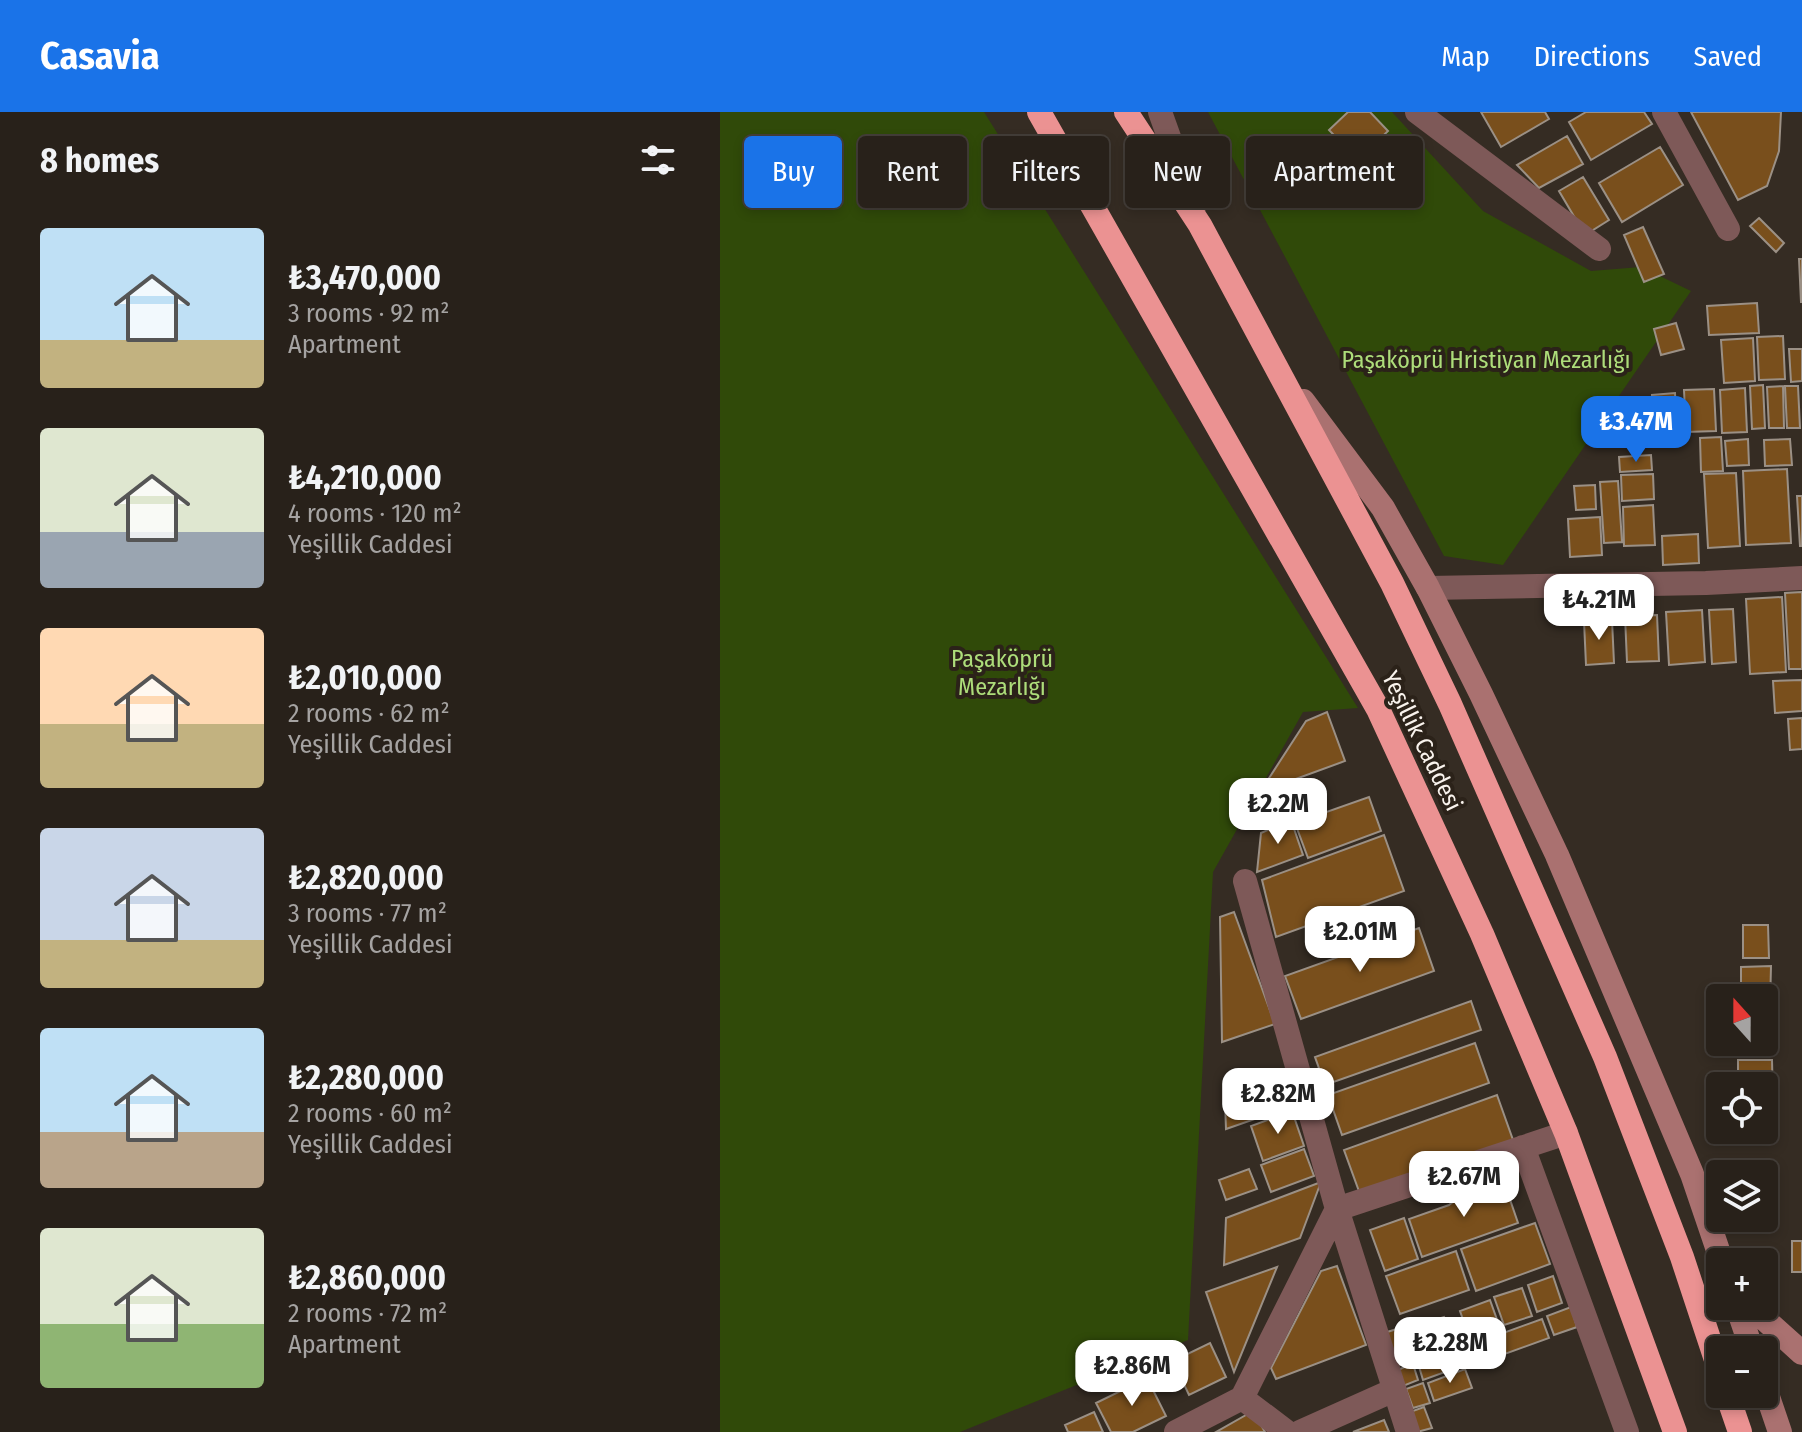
<!DOCTYPE html>
<html lang="en">
<head>
<meta charset="utf-8">
<style>
	:root { --surface:#28211a; --page:#302923; --text:#f1f3f6; --muted:#a5a3a2; --line:#443e39; --accent:#1a73e8 }
	body { margin:0; font-family:"Fira Sans Condensed",sans-serif; background:var(--page); color:var(--text); height:100vh; display:flex; flex-direction:column; font-size:30px; white-space:nowrap }
	* { box-sizing:border-box; margin:0 }
	p { font-size:26px; color:var(--muted) }
	.icon { flex:none; width:44px; height:44px; fill:none; stroke:currentColor; stroke-width:2; stroke-linecap:round; stroke-linejoin:round }
	.map { position:relative; flex:1; overflow:hidden }
	.sheet { display:flex; flex-direction:column; background:var(--surface); width:720px }
	.sheet>* { flex:none }
	.banner { position:absolute; left:24px; top:24px; width:760px; height:72px; display:flex; gap:16px }
	.needle { width:52px; rotate:339deg }
	.buttons { position:absolute; left:986px; top:872px; display:grid; gap:16px }
	.buttons a { display:grid; place-items:center; width:72px; height:72px; border-radius:8px; background:var(--surface); box-shadow:0 4px 12px #0003,0 0 0 2px var(--line); font-size:40px }
	.price { position:absolute; translate:-50% -68px; padding:0 18px; border-radius:16px; background:#fff; color:#222; font-size:26px; line-height:52px; filter:drop-shadow(0 2px 4px #0008) }
	.price::after { content:''; position:absolute; left:50%; top:48px; width:24px; height:18px; margin-left:-12px; background:inherit; clip-path:polygon(0 0,100% 0,50% 100%) }
	.price.on { background:var(--accent); color:#fff }
	ul { padding:0; list-style:none }
	li { display:flex; align-items:center; gap:24px; height:200px; padding:0 40px }
	li span { display:grid; place-items:center; flex:none; width:224px; height:160px; border-radius:8px; color:#555 }
	li>.icon { margin-inline-start:auto }
	span .icon { width:96px; height:96px; fill:#fffc; stroke-width:1 }
	li b { font-size:34px }
	h2 { display:flex; justify-content:space-between; align-items:center; height:96px; padding:0 40px; font-size:34px }
	.pill { padding:0 28px; border-radius:8px; background:var(--surface); box-shadow:0 4px 12px #0003,0 0 0 2px var(--line); font-size:28px; line-height:72px }
	.pill.on { background:var(--accent); color:#fff }
	header { display:flex; align-items:center; gap:48px; box-sizing:border-box; height:112px; padding:0 40px; background:var(--accent); color:#fff }
	header strong { font-size:38px }
	nav { display:flex; gap:44px; margin-inline-start:auto; font-size:28px }
	main { display:flex; flex:1; min-height:0 }
	.map>svg:first-child { display:block }
</style>
</head>
<body>
<header>
<strong>Casavia</strong>
<nav><a>Map</a><a>Directions</a><a>Saved</a></nav>
</header>
<main>
<section class="sheet">
<h2>8 homes<svg class="icon" aria-label="filters" viewBox="0 0 24 24"><path d="M4 7h16M4 17h16"/><circle cx="9" cy="7" r="2"/><circle cx="15" cy="17" r="2"/></svg></h2>
<ul>
<li><span style="background:linear-gradient(#bfe0f5 70%,#c2b280 0)"><svg class="icon" aria-label="home" viewBox="0 0 24 24"><path d="M3 11l9-7 9 7M6 9v11h12V9"/></svg></span><div><b>₺3,470,000</b><p>3 rooms · 92 m²</p><p>Apartment</p></div></li>
<li><span style="background:linear-gradient(#dfe7d0 65%,#9aa5b1 0)"><svg class="icon" aria-label="home" viewBox="0 0 24 24"><path d="M3 11l9-7 9 7M6 9v11h12V9"/></svg></span><div><b>₺4,210,000</b><p>4 rooms · 120 m²</p><p>Yeşillik Caddesi</p></div></li>
<li><span style="background:linear-gradient(#ffd9b3 60%,#c2b280 0)"><svg class="icon" aria-label="home" viewBox="0 0 24 24"><path d="M3 11l9-7 9 7M6 9v11h12V9"/></svg></span><div><b>₺2,010,000</b><p>2 rooms · 62 m²</p><p>Yeşillik Caddesi</p></div></li>
<li><span style="background:linear-gradient(#c9d6e8 70%,#c2b280 0)"><svg class="icon" aria-label="home" viewBox="0 0 24 24"><path d="M3 11l9-7 9 7M6 9v11h12V9"/></svg></span><div><b>₺2,820,000</b><p>3 rooms · 77 m²</p><p>Yeşillik Caddesi</p></div></li>
<li><span style="background:linear-gradient(#bfe0f5 65%,#b9a48a 0)"><svg class="icon" aria-label="home" viewBox="0 0 24 24"><path d="M3 11l9-7 9 7M6 9v11h12V9"/></svg></span><div><b>₺2,280,000</b><p>2 rooms · 60 m²</p><p>Yeşillik Caddesi</p></div></li>
<li><span style="background:linear-gradient(#dfe7d0 60%,#8fb573 0)"><svg class="icon" aria-label="home" viewBox="0 0 24 24"><path d="M3 11l9-7 9 7M6 9v11h12V9"/></svg></span><div><b>₺2,860,000</b><p>2 rooms · 72 m²</p><p>Apartment</p></div></li>
</ul>
</section>
<div class="map">
<svg width="1082" height="1320" viewBox="0 0 1082 1320">
	<rect width="100%" height="100%" fill="#352c23"/>
	<path fill="#304a09" d="M 0,0 L 264,0 L 638,596 L 583,600 L 493,760 L 468,1228 L 240,1320 L 0,1320 Z
		M 488,0 L 672,0 L 763,99 L 871,159 L 921,155 L 971,179 L 783,453 L 724,444 Z"/>
	<path fill="#794f1c" stroke="#9b9085" stroke-width="2" d="M 628,0 L 650,0 L 668,19 L 638,48 L 609,18 Z
		M 761,0 L 825,0 L 829,7 L 781,35 Z
		M 866,0 L 924,0 L 932,12 L 871,48 L 849,10 Z
		M 971,0 L 1061,0 L 1059,39 L 1047,74 L 1018,88 Z
		M 847,24 L 863,52 L 819,76 L 797,53 Z
		M 940,35 L 963,73 L 902,110 L 879,71 Z
		M 863,65 L 889,108 L 865,123 L 839,79 Z
		M 1039,106 L 1064,131 L 1056,140 L 1030,114 Z
		M 923,115 L 944,162 L 924,170 L 904,123 Z
		M 1079,147 L 1082,147 L 1082,190 L 1081,190 Z
		M 1037,191 L 1039,221 L 989,223 L 987,194 Z
		M 956,211 L 964,237 L 941,243 L 934,217 Z
		M 1063,224 L 1065,267 L 1039,268 L 1037,225 Z
		M 1033,226 L 1035,269 L 1004,271 L 1001,228 Z
		M 1069,237 L 1082,237 L 1082,269 L 1071,270 Z
		M 1043,273 L 1045,316 L 1032,317 L 1030,274 Z
		M 1063,274 L 1064,316 L 1049,316 L 1047,275 Z
		M 1065,274 L 1078,274 L 1080,316 L 1067,316 Z
		M 1025,276 L 1027,320 L 1002,321 L 1000,278 Z
		M 994,277 L 996,319 L 966,320 L 964,278 Z
		M 955,281 L 957,316 L 933,317 L 932,283 Z
		M 1001,325 L 1003,359 L 981,360 L 980,326 Z
		M 1028,327 L 1029,353 L 1007,354 L 1005,329 Z
		M 1070,327 L 1072,353 L 1045,354 L 1044,328 Z
		M 931,343 L 932,358 L 900,360 L 899,345 Z
		M 1067,357 L 1071,431 L 1026,433 L 1023,359 Z
		M 1016,361 L 1020,434 L 988,436 L 984,362 Z
		M 933,362 L 934,387 L 902,389 L 901,363 Z
		M 898,369 L 902,430 L 884,431 L 880,370 Z
		M 875,373 L 876,397 L 856,398 L 854,374 Z
		M 1077,384 L 1082,384 L 1082,434 L 1080,434 Z
		M 933,393 L 935,433 L 904,434 L 903,395 Z
		M 880,405 L 882,443 L 850,445 L 848,407 Z
		M 978,422 L 979,451 L 943,453 L 942,424 Z
		M 1082,480 L 1082,557 L 1069,557 L 1065,481 Z
		M 1062,485 L 1066,560 L 1030,562 L 1026,487 Z
		M 1013,497 L 1016,550 L 992,552 L 989,498 Z
		M 982,498 L 985,550 L 949,553 L 946,500 Z
		M 937,503 L 939,549 L 907,550 L 905,504 Z
		M 892,508 L 894,551 L 866,553 L 864,509 Z
		M 1082,568 L 1082,599 L 1055,601 L 1053,569 Z
		M 607,600 L 625,649 L 540,680 L 586,609 Z
		M 1082,606 L 1082,637 L 1070,638 L 1068,607 Z
		M 649,685 L 661,719 L 588,746 L 575,711 Z
		M 571,708 L 583,743 L 537,760 L 541,721 Z
		M 664,723 L 684,779 L 556,825 L 542,768 Z
		M 514,800 L 555,912 L 502,930 L 500,805 Z
		M 1023,813 L 1048,813 L 1049,846 L 1023,846 Z
		M 699,816 L 714,859 L 581,907 L 565,864 Z
		M 1051,854 L 1050,894 L 1044,894 L 1044,886 L 1021,886 L 1021,855 Z
		M 751,889 L 761,918 L 605,973 L 595,945 Z
		M 1044,902 L 1051,902 L 1051,942 L 1022,942 L 1022,930 L 1044,930 Z
		M 755,931 L 769,971 L 622,1023 L 608,983 Z
		M 1018,948 L 1052,948 L 1053,990 L 1044,990 L 1044,974 L 1018,974 Z
		M 569,967 L 578,992 L 506,1017 L 505,989 Z
		M 777,983 L 793,1028 L 640,1082 L 624,1038 Z
		M 572,999 L 584,1034 L 543,1049 L 531,1014 Z
		M 584,1037 L 594,1064 L 551,1080 L 541,1053 Z
		M 529,1057 L 537,1077 L 506,1088 L 499,1068 Z
		M 601,1070 L 580,1126 L 504,1153 L 506,1106 Z
		M 767,1073 L 785,1073 L 798,1111 L 702,1145 L 689,1107 L 729,1093 L 740,1084 Z
		M 684,1106 L 698,1147 L 665,1159 L 650,1118 Z
		M 815,1111 L 830,1152 L 756,1179 L 741,1137 Z
		M 1072,1129 L 1082,1129 L 1082,1160 L 1072,1160 Z
		M 736,1139 L 749,1178 L 680,1202 L 666,1164 Z
		M 617,1154 L 646,1233 L 556,1267 L 551,1256 L 601,1159 Z
		M 557,1155 L 514,1260 L 486,1180 Z
		M 833,1164 L 842,1191 L 817,1200 L 808,1173 Z
		M 802,1176 L 812,1204 L 784,1213 L 774,1185 Z
		M 770,1188 L 780,1216 L 750,1227 L 740,1199 Z
		M 851,1195 L 857,1215 L 834,1223 L 827,1204 Z
		M 724,1205 L 732,1230 L 695,1243 L 687,1217 Z
		M 822,1207 L 829,1226 L 768,1248 L 761,1229 Z
		M 680,1216 L 692,1249 L 675,1255 L 664,1221 Z
		M 755,1230 L 761,1247 L 703,1268 L 698,1251 Z
		M 490,1231 L 506,1265 L 469,1283 L 453,1249 Z
		M 693,1252 L 698,1268 L 683,1274 L 677,1258 Z
		M 745,1257 L 752,1276 L 714,1289 L 708,1271 Z
		M 427,1266 L 446,1304 L 413,1320 L 391,1320 L 376,1291 Z
		M 703,1271 L 710,1291 L 693,1296 L 686,1277 Z
		M 704,1295 L 712,1316 L 697,1320 L 690,1300 Z
		M 533,1299 L 545,1320 L 496,1320 Z
		M 374,1300 L 383,1320 L 348,1320 L 345,1313 Z
		M 664,1308 L 669,1320 L 633,1320 Z"/>
	<g fill="none" stroke-linecap="round" stroke-linejoin="round">
		<path stroke="#7e5958" stroke-width="24" d="M 440,0 L 474,95
			M 697,0 L 879,137
			M 944,0 L 1008,117
			M 708,476 L 986,471 L 1082,466
			M 803,1035 L 907,1320
			M 522,1286 L 567,1320
			M 456,1320 L 522,1286 L 617,1097 L 525,769
			M 580,1320 L 674,1278
			M 688,1320 L 617,1097 L 846,1021"/>
		<path stroke="#aa7170" stroke-width="24" d="M 583,289 L 663,396 L 708,476 L 761,582 L 837,743 L 972,1062 L 1002,1150
			M 1017,1194 L 1032,1238
			M 1030,1194 L 1082,1241
			M 1044,1273 L 1060,1320"/>
		<path stroke="#eb9292" stroke-width="24" d="M 319,0 L 658,597 L 762,822 L 846,1021 L 955,1320
			M 406,0 L 480,113 L 672,471 L 730,592 L 885,945 L 962,1145 L 1000,1260
			M 1007,1282 L 1020,1320"/>
	</g>
	<g text-anchor="middle" stroke-width="8" stroke-linejoin="round" paint-order="stroke">
		<g font-size="24" fill="#addd7a" stroke="#2b2219">
			<text x="766" y="256">Paşaköprü Hristiyan Mezarlığı</text>
			<text x="282" y="555">Paşaköprü<tspan x="282" dy="28">Mezarlığı</tspan></text>
		</g>
		<g font-size="24" fill="#f9f3ed" stroke="#2b2219">
			<text transform="translate(702 629) rotate(64)" y="8">Yeşillik Caddesi</text>
		</g>
	</g>
</svg>
<div class="buttons">
<a><svg class="needle" viewBox="-14 -14 28 28"><path d="M0-13l5 13h-10z" fill="#e53935"/><path d="M0 13l5-13h-10z" fill="#a5a3a2"/></svg></a>
<a><svg class="icon" aria-label="locate" viewBox="0 0 24 24"><circle cx="12" cy="12" r="6"/><path d="M12 2v4M12 18v4M2 12h4M18 12h4"/></svg></a>
<a><svg class="icon" aria-label="layers" viewBox="0 0 24 24"><path d="M12 4l9 5-9 5-9-5zM3 14l9 5 9-5"/></svg></a>
<a>+</a>
<a>−</a>
</div>
<b class="price on" style="left:916px;top:352px">₺3.47M</b>
<b class="price" style="left:879px;top:530px">₺4.21M</b>
<b class="price" style="left:558px;top:734px">₺2.2M</b>
<b class="price" style="left:640px;top:862px">₺2.01M</b>
<b class="price" style="left:558px;top:1024px">₺2.82M</b>
<b class="price" style="left:744px;top:1107px">₺2.67M</b>
<b class="price" style="left:730px;top:1273px">₺2.28M</b>
<b class="price" style="left:412px;top:1296px">₺2.86M</b>
<div class="banner">
<a class="pill on">Buy</a>
<a class="pill">Rent</a>
<a class="pill">Filters</a>
<a class="pill">New</a>
<a class="pill">Apartment</a>
</div>
</div>
</main>
</body>
</html>
